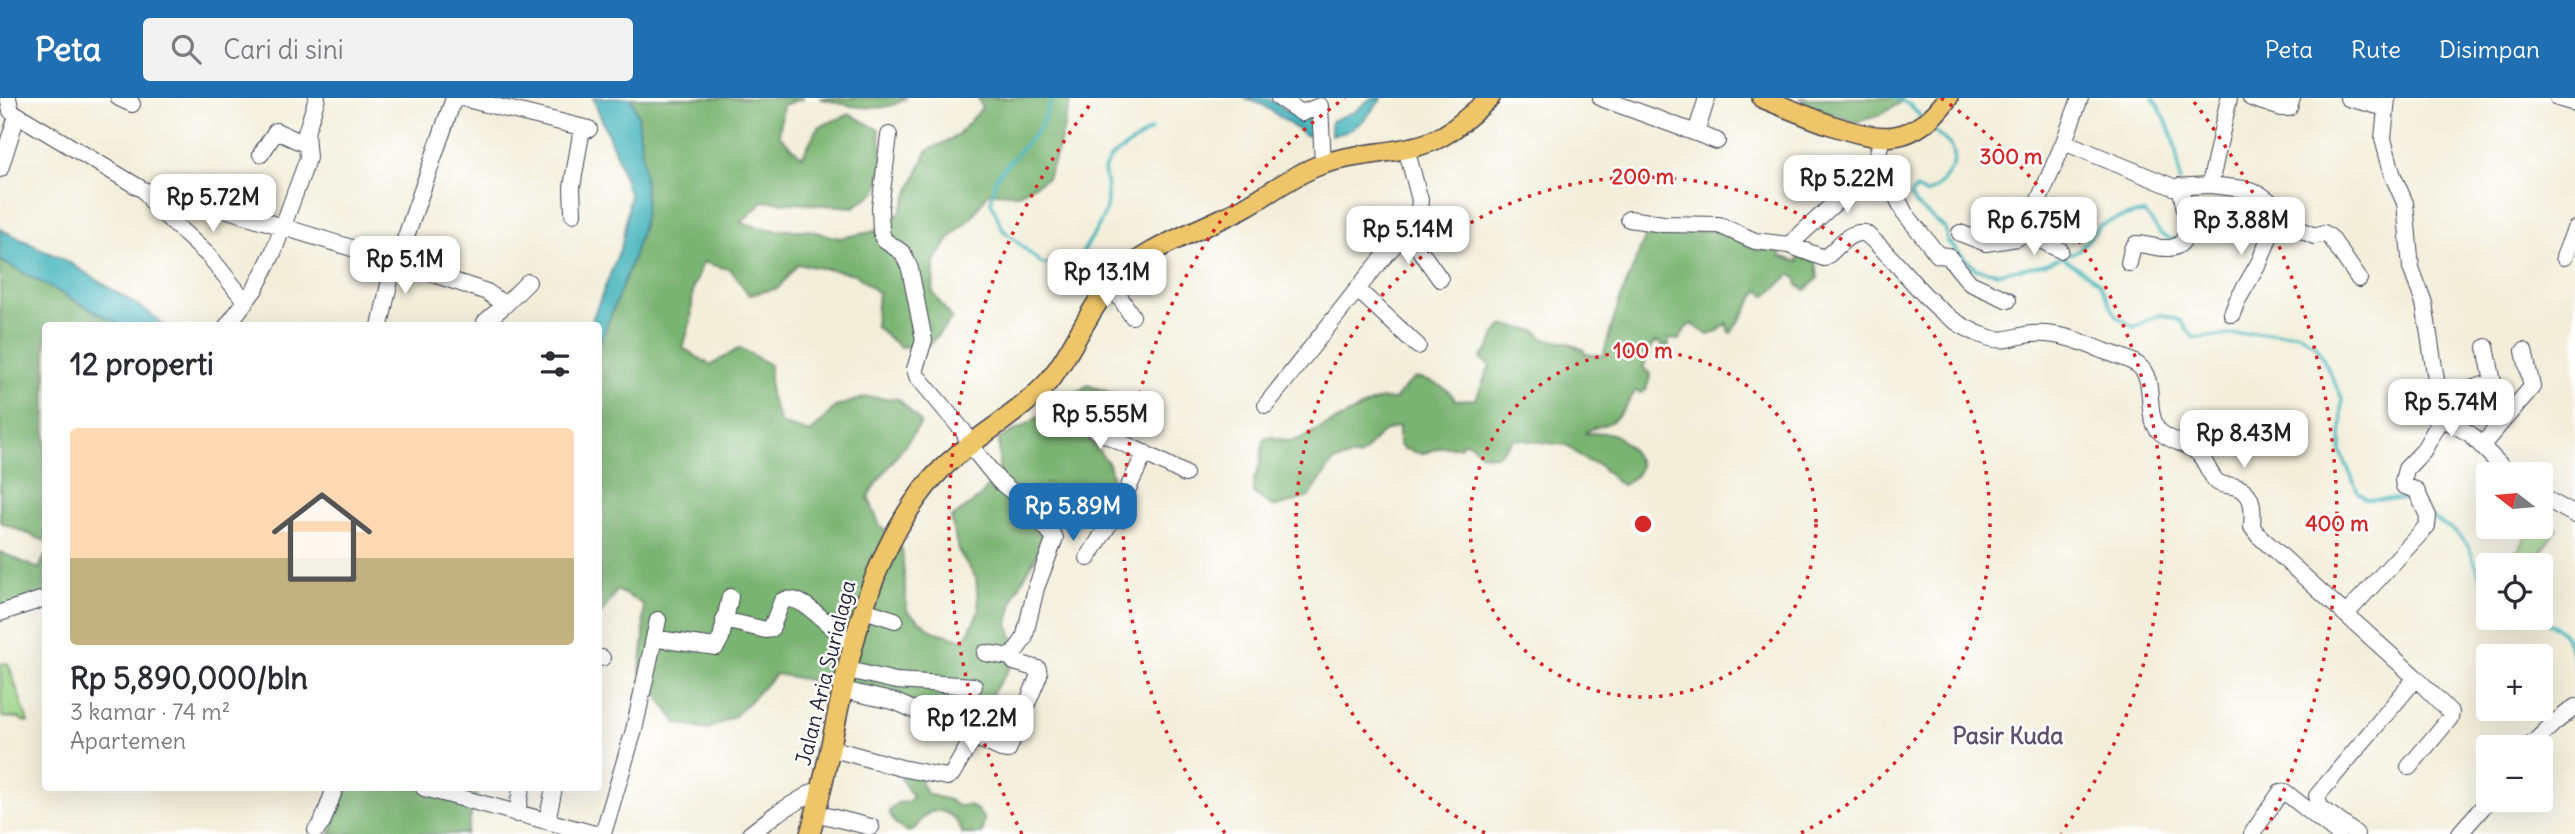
<!DOCTYPE html>
<html lang="id">
<head>
<meta charset="utf-8">
<style>
	:root { --surface:#fff; --page:#f2f2f3; --text:#2b2b33; --muted:#7c7c81; --line:#e1e1e2; --accent:#1f6fb2 }
	body { margin:0; font-family:Delius,sans-serif; background:var(--page); color:var(--text); height:100vh; display:flex; flex-direction:column; font-size:26px; white-space:nowrap }
	* { box-sizing:border-box; margin:0 }
	p { font-size:23px; color:var(--muted) }
	.icon { flex:none; width:38px; height:38px; fill:none; stroke:currentColor; stroke-width:2; stroke-linecap:round; stroke-linejoin:round }
	.map { position:relative; flex:1; overflow:hidden }
	.panel { position:absolute; left:42px; top:224px; width:560px; height:469px; display:flex; flex-direction:column; background:var(--surface); border-radius:7px; box-shadow:0 7px 28px #0002 }
	.panel>* { flex:none }
	.needle { width:46px; rotate:286deg }
	.fabs { position:absolute; left:2476px; top:364px; display:grid; gap:14px }
	.fabs a { display:grid; place-items:center; width:77px; height:77px; border-radius:7px; background:var(--surface); box-shadow:0 7px 28px #0002; font-size:35px }
	.price { position:absolute; translate:-50% -60px; padding:0 16px; border-radius:14px; background:#fff; color:#222; font-size:23px; line-height:46px; filter:drop-shadow(0 2px 4px #0008) }
	.price::after { content:''; position:absolute; left:50%; top:42px; width:21px; height:16px; margin-left:-10px; background:inherit; clip-path:polygon(0 0,100% 0,50% 100%) }
	.price.selected { background:var(--accent); color:#fff }
	ul { padding:0; list-style:none }
	li { display:grid; align-content:center; gap:14px; height:371px; padding:0 28px }
	li+li { border-top:2px solid var(--line) }
	li span { display:grid; place-items:center; height:217px; border-radius:7px; color:#555 }
	li>.icon { margin-inline-start:auto }
	span .icon { width:126px; height:126px; fill:#fffc; stroke-width:1 }
	li b { font-size:30px }
	h2 { display:flex; justify-content:space-between; align-items:center; height:84px; padding:0 28px; font-size:30px }
	header { display:flex; align-items:center; gap:42px; box-sizing:border-box; height:98px; padding:0 35px; background:var(--accent); color:#fff }
	header strong { font-size:33px }
	nav { display:flex; gap:38px; margin-inline-start:auto; font-size:24px }
	.search { width:490px; height:63px; background:var(--page); display:flex; align-items:center; gap:18px; box-sizing:border-box; padding:0 24px; border-radius:7px; color:var(--muted); font-size:26px }
	.map>svg:first-child { display:block }
</style>
</head>
<body>
<header>
<strong>Peta</strong>
<div class="search"><svg class="icon" aria-label="search" viewBox="0 0 24 24"><circle cx="10" cy="10" r="6"/><path d="M15 15l6 6"/></svg>Cari di sini</div>
<nav><a>Peta</a><a>Rute</a><a>Disimpan</a></nav>
</header>
<div class="map">
<svg width="2575" height="736" viewBox="0 0 2575 736">
	<rect width="100%" height="100%" fill="#fff"/>
	<filter id="ink" filterUnits="userSpaceOnUse"><feTurbulence type="fractalNoise" baseFrequency=".0143" numOctaves="2"/><feDisplacementMap in="SourceGraphic" scale="14" xChannelSelector="R" yChannelSelector="G"/><feConvolveMatrix kernelMatrix="1 2 1 2 8 2 1 2 1" color-interpolation-filters="sRGB"/></filter>
	<filter id="wash" filterUnits="userSpaceOnUse"><feTurbulence type="fractalNoise" baseFrequency=".00686" numOctaves="4" result="noise"/><feDisplacementMap in="SourceGraphic" scale="28" xChannelSelector="R" yChannelSelector="G"/><feGaussianBlur stdDeviation="1.57" result="paint"/><feColorMatrix in="noise" values="0 0 0 0 0 0 0 0 0 0 0 0 0 0 0 0 0 1.4 0 .05"/><feComposite in="paint" operator="in"/></filter>
	<g filter="url(#wash)">
		<rect width="100%" height="100%" fill="#f2eeda"/>
		<path fill="#99d285" stroke="#5e7a60" stroke-width="2" d="M 2541,418 L 2557,431 L 2533,467 L 2528,467 L 2514,457 L 2534,429 L 2541,429 Z
			M 8,565 L 28,624 L 22,623 L 20,620 L 2,619 L 0,566 Z"/>
		<path fill="#7ab472" stroke="#4e6b56" stroke-width="2" d="M 631,0 L 804,0 L 783,7 L 779,37 L 802,59 L 818,29 L 850,16 L 879,32 L 883,63 L 878,92 L 854,109 L 763,103 L 741,125 L 774,132 L 808,132 L 839,140 L 872,134 L 900,115 L 927,53 L 957,38 L 982,10 L 978,0 L 1071,0 L 1058,53 L 1047,80 L 1019,96 L 989,94 L 972,119 L 950,140 L 934,164 L 933,195 L 952,221 L 929,247 L 900,249 L 875,228 L 878,195 L 855,176 L 798,166 L 778,190 L 749,197 L 731,172 L 703,164 L 693,192 L 691,222 L 683,250 L 711,267 L 740,250 L 770,267 L 770,297 L 781,326 L 811,335 L 835,309 L 866,299 L 899,301 L 921,325 C 904,350 884,372 868,399 L 880,428 L 902,451 L 907,513 L 933,533 L 965,542 L 979,513 L 976,480 L 958,452 L 951,420 L 979,400 L 999,374 L 999,341 L 1029,325 L 1088,287 L 1120,298 L 1115,327 L 1089,341 L 1109,366 L 1116,395 L 1095,423 L 1070,407 L 1047,385 L 1035,412 L 1046,440 L 1015,496 L 1008,526 L 1019,556 L 985,606 L 961,623 L 836,587 L 776,576 L 735,618 L 706,632 L 677,625 L 640,573 L 644,539 L 643,506 L 617,492 L 599,519 L 598,248 L 633,160 L 646,104 L 638,17 Z
			M 819,0 L 906,0 C 884,18 844,7 819,0 Z
			M 1801,0 L 1902,0 L 1898,6 L 1880,17 L 1857,24 L 1815,11 Z
			M 1650,127 L 1673,134 L 1719,133 L 1759,152 L 1781,152 L 1780,158 L 1798,164 L 1798,158 L 1816,164 L 1818,180 L 1806,192 L 1798,188 L 1796,179 L 1790,177 C 1780,183 1775,195 1765,197 L 1759,192 L 1731,235 L 1728,233 L 1727,225 L 1717,234 L 1708,237 L 1692,226 L 1686,230 L 1679,242 L 1668,241 L 1669,248 L 1663,248 L 1657,243 L 1652,248 L 1643,270 L 1651,276 L 1646,292 L 1641,295 L 1636,293 C 1628,303 1622,317 1611,324 C 1602,329 1593,328 1585,335 C 1592,336 1601,334 1609,335 C 1621,337 1638,357 1640,369 L 1636,377 L 1623,387 L 1617,384 L 1599,367 L 1587,363 L 1566,347 L 1514,341 L 1497,358 L 1482,356 L 1470,346 L 1464,344 L 1460,349 L 1441,349 L 1422,356 L 1405,351 L 1399,347 L 1399,328 C 1374,335 1376,344 1359,359 L 1352,358 L 1333,364 L 1309,399 L 1280,408 L 1272,408 L 1253,395 L 1253,385 L 1260,366 L 1264,341 L 1272,339 L 1288,343 L 1297,342 L 1375,303 L 1382,301 L 1395,302 L 1408,286 L 1415,280 C 1429,282 1450,289 1455,302 L 1476,301 L 1490,267 L 1481,262 L 1481,259 C 1495,249 1490,237 1502,228 C 1513,226 1525,233 1537,233 L 1544,241 L 1568,245 L 1584,252 L 1585,256 L 1603,258 L 1618,207 Z
			M 0,162 L 120,227 L 46,228 L 45,443 L 0,424 Z
			M 0,454 L 39,471 L 45,457 L 45,500 L 0,514 Z
			M 903,673 L 923,676 L 921,686 L 927,696 L 949,702 L 958,708 L 969,707 L 977,712 L 984,721 L 982,736 L 962,736 C 960,723 946,709 931,714 C 922,717 919,729 910,734 C 898,730 893,725 889,713 L 897,705 L 908,704 L 913,699 L 901,681 Z
			M 347,690 L 473,690 L 477,696 L 466,736 L 330,736 Z"/>
		<path fill="#43b4ba" stroke="#326b7a" stroke-width="2" d="M 593,0 L 631,0 L 638,17 L 644,74 L 646,104 L 643,127 L 633,160 L 599,248 L 598,228 L 590,227 L 622,146 L 630,98 L 616,56 Z
			M 1244,0 L 1268,0 L 1297,19 L 1317,24 L 1318,36 L 1313,38 L 1305,37 L 1263,7 Z
			M 1371,0 L 1382,0 C 1369,17 1355,36 1331,37 L 1331,23 L 1354,14 Z
			M 0,131 L 68,164 L 150,215 L 163,227 L 120,227 L 0,162 Z"/>
		<g fill="none" stroke-linecap="round" stroke-linejoin="round">
			<path stroke="#43b4ba" stroke-width="3.5" d="M 1053,0 L 1039,31 L 996,79 L 991,104 L 1003,132 L 1041,165 L 1066,171 L 1076,167 C 1095,126 1115,123 1104,72 L 1110,60 L 1151,32
				M 1894,0 L 1910,7 L 1921,19
				M 2153,0 C 2171,26 2178,52 2180,83
				M 1931,30 C 1937,36 1948,43 1952,50 C 1961,67 1940,90 1926,96 L 1916,91 L 1911,98 L 1915,106 L 1946,131 L 1947,143 L 1976,171 L 1998,175 L 2045,166 L 2079,152 L 2100,127 L 2133,116 L 2145,115 L 2161,136 L 2170,141 L 2174,141
				M 2062,159 L 2099,184 L 2116,218 L 2134,229 L 2160,216 L 2181,223 L 2194,240 L 2254,235 L 2298,235 L 2317,248 L 2342,300 L 2341,354 L 2358,394 L 2367,401 L 2415,401
				M 2433,419 C 2443,428 2457,432 2465,444 C 2477,459 2477,481 2488,497
				M 2526,520 C 2559,521 2572,540 2575,571"/>
		</g>
	</g>
	<g filter="url(#ink)">
		<g fill="none" stroke-linecap="round" stroke-linejoin="round">
			<g stroke="#414153" stroke-width="18">
				<path id="minor" d="M 8,0 L 11,13 L 145,93 L 155,108 L 210,159 L 246,204
					M 119,0 L 132,6
					M 462,0 L 589,31
					M 1279,0 L 1302,15 L 1320,8 L 1323,65
					M 1601,0 L 1696,35 L 1707,0
					M 2251,0 L 2281,10 L 2289,10 L 2292,0
					M 2348,0 L 2386,10
					M 2558,0 L 2575,5
					M 1696,35 L 1717,43
					M 2064,44 L 2173,89 L 2210,87 L 2244,91 L 2261,97 L 2280,111 L 2295,129 L 2314,138 L 2324,135 L 2331,140 L 2359,181
					M 261,56 L 276,33 L 307,47
					M 1876,61 L 1881,66 L 1904,114 L 1938,157 L 1948,158 L 1970,185 L 2008,202
					M 0,71 L 17,17
					M 2210,87 L 2229,0
					M 145,93 L 182,98 L 394,163 L 403,147 L 454,0
					M 573,116 L 572,89 L 582,30
					M 1629,121 L 1663,126 L 1719,127 L 1755,143 L 1789,147 L 1824,160 C 1838,151 1846,133 1865,135 C 1909,171 1930,221 1990,240 C 2006,245 2017,237 2032,236 C 2058,234 2080,243 2104,253 C 2115,257 2128,260 2138,267 C 2157,282 2144,313 2158,332 C 2169,344 2188,345 2199,356 C 2206,364 2209,375 2216,383 C 2222,389 2229,386 2236,389 C 2255,394 2253,414 2252,429 L 2258,437 L 2416,580 L 2317,698 L 2320,709 L 2356,736
					M 1407,134 L 1440,181
					M 2025,134 L 2060,152
					M 1960,135 L 1986,145 L 2017,140 L 2025,134 L 2064,44 L 2080,0
					M 1789,147 L 1862,80 L 1876,61 L 1882,41
					M 2564,159 L 2575,131
					M 2129,165 L 2132,151 L 2136,146 C 2147,146 2157,151 2169,150 C 2198,148 2183,106 2180,88
					M 1111,186 L 1132,218
					M 1357,191 L 1418,248
					M 2232,216 L 2237,203 L 2260,163 L 2280,111
					M 485,224 L 505,207
					M 227,228 L 255,191 L 273,155 L 308,60 L 306,35 L 317,0
					M 380,228 L 394,163 L 487,194 L 505,207 L 528,184
					M 2470,292 L 2505,320
					M 1037,296 C 1082,330 1136,349 1185,376
					M 2441,300 L 2493,284 L 2486,249
					M 1266,307 L 1367,179 L 1418,119 L 1420,102 L 1406,50
					M 2442,320 L 2470,336 L 2509,376
					M 2482,347 L 2532,289 L 2524,253
					M 2541,398 L 2575,417
					M 1088,460 L 1117,413 L 1145,355
					M 864,512 L 895,522
					M 0,515 L 46,500
					M 2347,515 L 2427,428 L 2428,418 L 2416,392 L 2404,388 L 2403,383 L 2406,371 L 2423,353 L 2442,320 L 2424,205 L 2411,170 L 2405,105 L 2393,78 L 2383,41 L 2387,0
					M 724,522 L 766,532 L 771,531 L 782,503 C 805,493 832,537 855,546
					M 658,541 L 716,549 L 721,540 L 730,499
					M 985,555 L 1011,559
					M 598,560 L 602,560
					M 848,572 L 896,583 L 974,588
					M 843,592 L 896,604 L 1001,651 L 1008,652 L 1039,577 L 1038,571 L 1014,564 L 1011,559 L 1024,541 L 1036,490 L 1055,440 L 1020,400 L 999,383 L 969,346 L 964,334 L 917,278 L 915,271 L 924,242 L 910,171 L 903,155 L 884,142 L 881,133 L 880,110 L 889,37
					M 2529,649 L 2554,625 L 2575,609
					M 830,650 L 901,670 L 947,679 L 952,676 L 974,638
					M 2409,669 L 2450,620 L 2451,615 L 2416,580
					M 424,690 L 595,736
					M 815,715 L 871,729
					M 517,716 L 521,690
					M 547,723 L 554,690
					M 316,732 L 322,725 L 335,690
					M 603,736 L 634,632 L 658,522
					M 750,736 L 776,716 L 813,694 L 820,695
					M 2252,736 L 2280,695 L 2285,694 L 2338,736
					M 2459,736 L 2489,702"/>
			</g>
			<g stroke="#414153" stroke-width="22">
				<path id="major" d="M 1762,0 C 1784,9 1806,18 1828,26 C 1880,44 1913,49 1948,0
					M 810,736 C 843,620 848,485 927,387 C 961,345 1012,323 1048,284 C 1073,254 1086,215 1112,185 C 1143,149 1203,132 1245,109 C 1270,95 1293,77 1320,67 C 1354,54 1395,57 1430,44 C 1452,36 1472,15 1490,0"/>
			</g>
			<use href="#minor" stroke="#fff" stroke-width="16"/>
			<use href="#major" stroke="#eec569" stroke-width="19"/>
		</g>
	</g>
	<g fill="none" stroke="#d62828" stroke-width="3.5" stroke-dasharray="3.5 7">
		<circle cx="1643" cy="426" r="173"/>
		<path d="M1485 735A347 347 0 1 1 1801 735"/>
		<path d="M1225 735A520 520 0 0 1 1345 0M1941 0A520 520 0 0 1 2061 735"/>
		<path d="M1022 736A694 694 0 0 1 1092 4M2194 4A694 694 0 0 1 2264 736"/>
	</g>
	<g text-anchor="middle" stroke-width="5" stroke-linejoin="round" paint-order="stroke">
		<g font-size="21" fill="#22223b" stroke="#fff">
			<text transform="translate(826 575) rotate(-76)" y="7">Jalan Aria Surialaga</text>
		</g>
		<g font-size="23" font-weight="bold" fill="#605170" stroke="#fff">
			<text x="2008" y="646">Pasir Kuda</text>
		</g>
	</g>
	<circle cx="1643" cy="426" r="10" fill="#d62828" stroke="#fff" stroke-width="3.5"/>
	<g font-size="21" text-anchor="middle" font-weight="bold" fill="#d62828" stroke="#fff" stroke-width="5" stroke-linejoin="round" paint-order="stroke">
		<text x="2011" y="66">300 m</text>
		<text x="1643" y="86">200 m</text>
		<text x="1643" y="260">100 m</text>
		<text x="2337" y="433">400 m</text>
	</g>
</svg>
<div class="fabs">
<a><svg class="needle" viewBox="-14 -14 28 28"><path d="M0-13l5 13h-10z" fill="#e53935"/><path d="M0 13l5-13h-10z" fill="#7c7c81"/></svg></a>
<a><svg class="icon" aria-label="locate" viewBox="0 0 24 24"><circle cx="12" cy="12" r="6"/><path d="M12 2v4M12 18v4M2 12h4M18 12h4"/></svg></a>
<a>+</a>
<a>−</a>
</div>
<b class="price" style="left:1847px;top:117px">Rp 5.22M</b>
<b class="price" style="left:213px;top:136px">Rp 5.72M</b>
<b class="price" style="left:2034px;top:159px">Rp 6.75M</b>
<b class="price" style="left:2241px;top:159px">Rp 3.88M</b>
<b class="price" style="left:1408px;top:168px">Rp 5.14M</b>
<b class="price" style="left:405px;top:198px">Rp 5.1M</b>
<b class="price" style="left:1107px;top:211px">Rp 13.1M</b>
<b class="price" style="left:2451px;top:341px">Rp 5.74M</b>
<b class="price" style="left:1100px;top:353px">Rp 5.55M</b>
<b class="price" style="left:2244px;top:372px">Rp 8.43M</b>
<b class="price selected" style="left:1073px;top:445px">Rp 5.89M</b>
<b class="price" style="left:972px;top:657px">Rp 12.2M</b>
<section class="panel">
<h2>12 properti<svg class="icon" aria-label="filters" viewBox="0 0 24 24"><path d="M4 7h16M4 17h16"/><circle cx="9" cy="7" r="2"/><circle cx="15" cy="17" r="2"/></svg></h2>
<ul>
<li><span style="background:linear-gradient(#ffd9b3 60%,#c2b280 0)"><svg class="icon" aria-label="home" viewBox="0 0 24 24"><path d="M3 11l9-7 9 7M6 9v11h12V9"/></svg></span><div><b>Rp 5,890,000/bln</b><p>3 kamar · 74 m²</p><p>Apartemen</p></div></li>
</ul>
</section>
</div>
</body>
</html>
